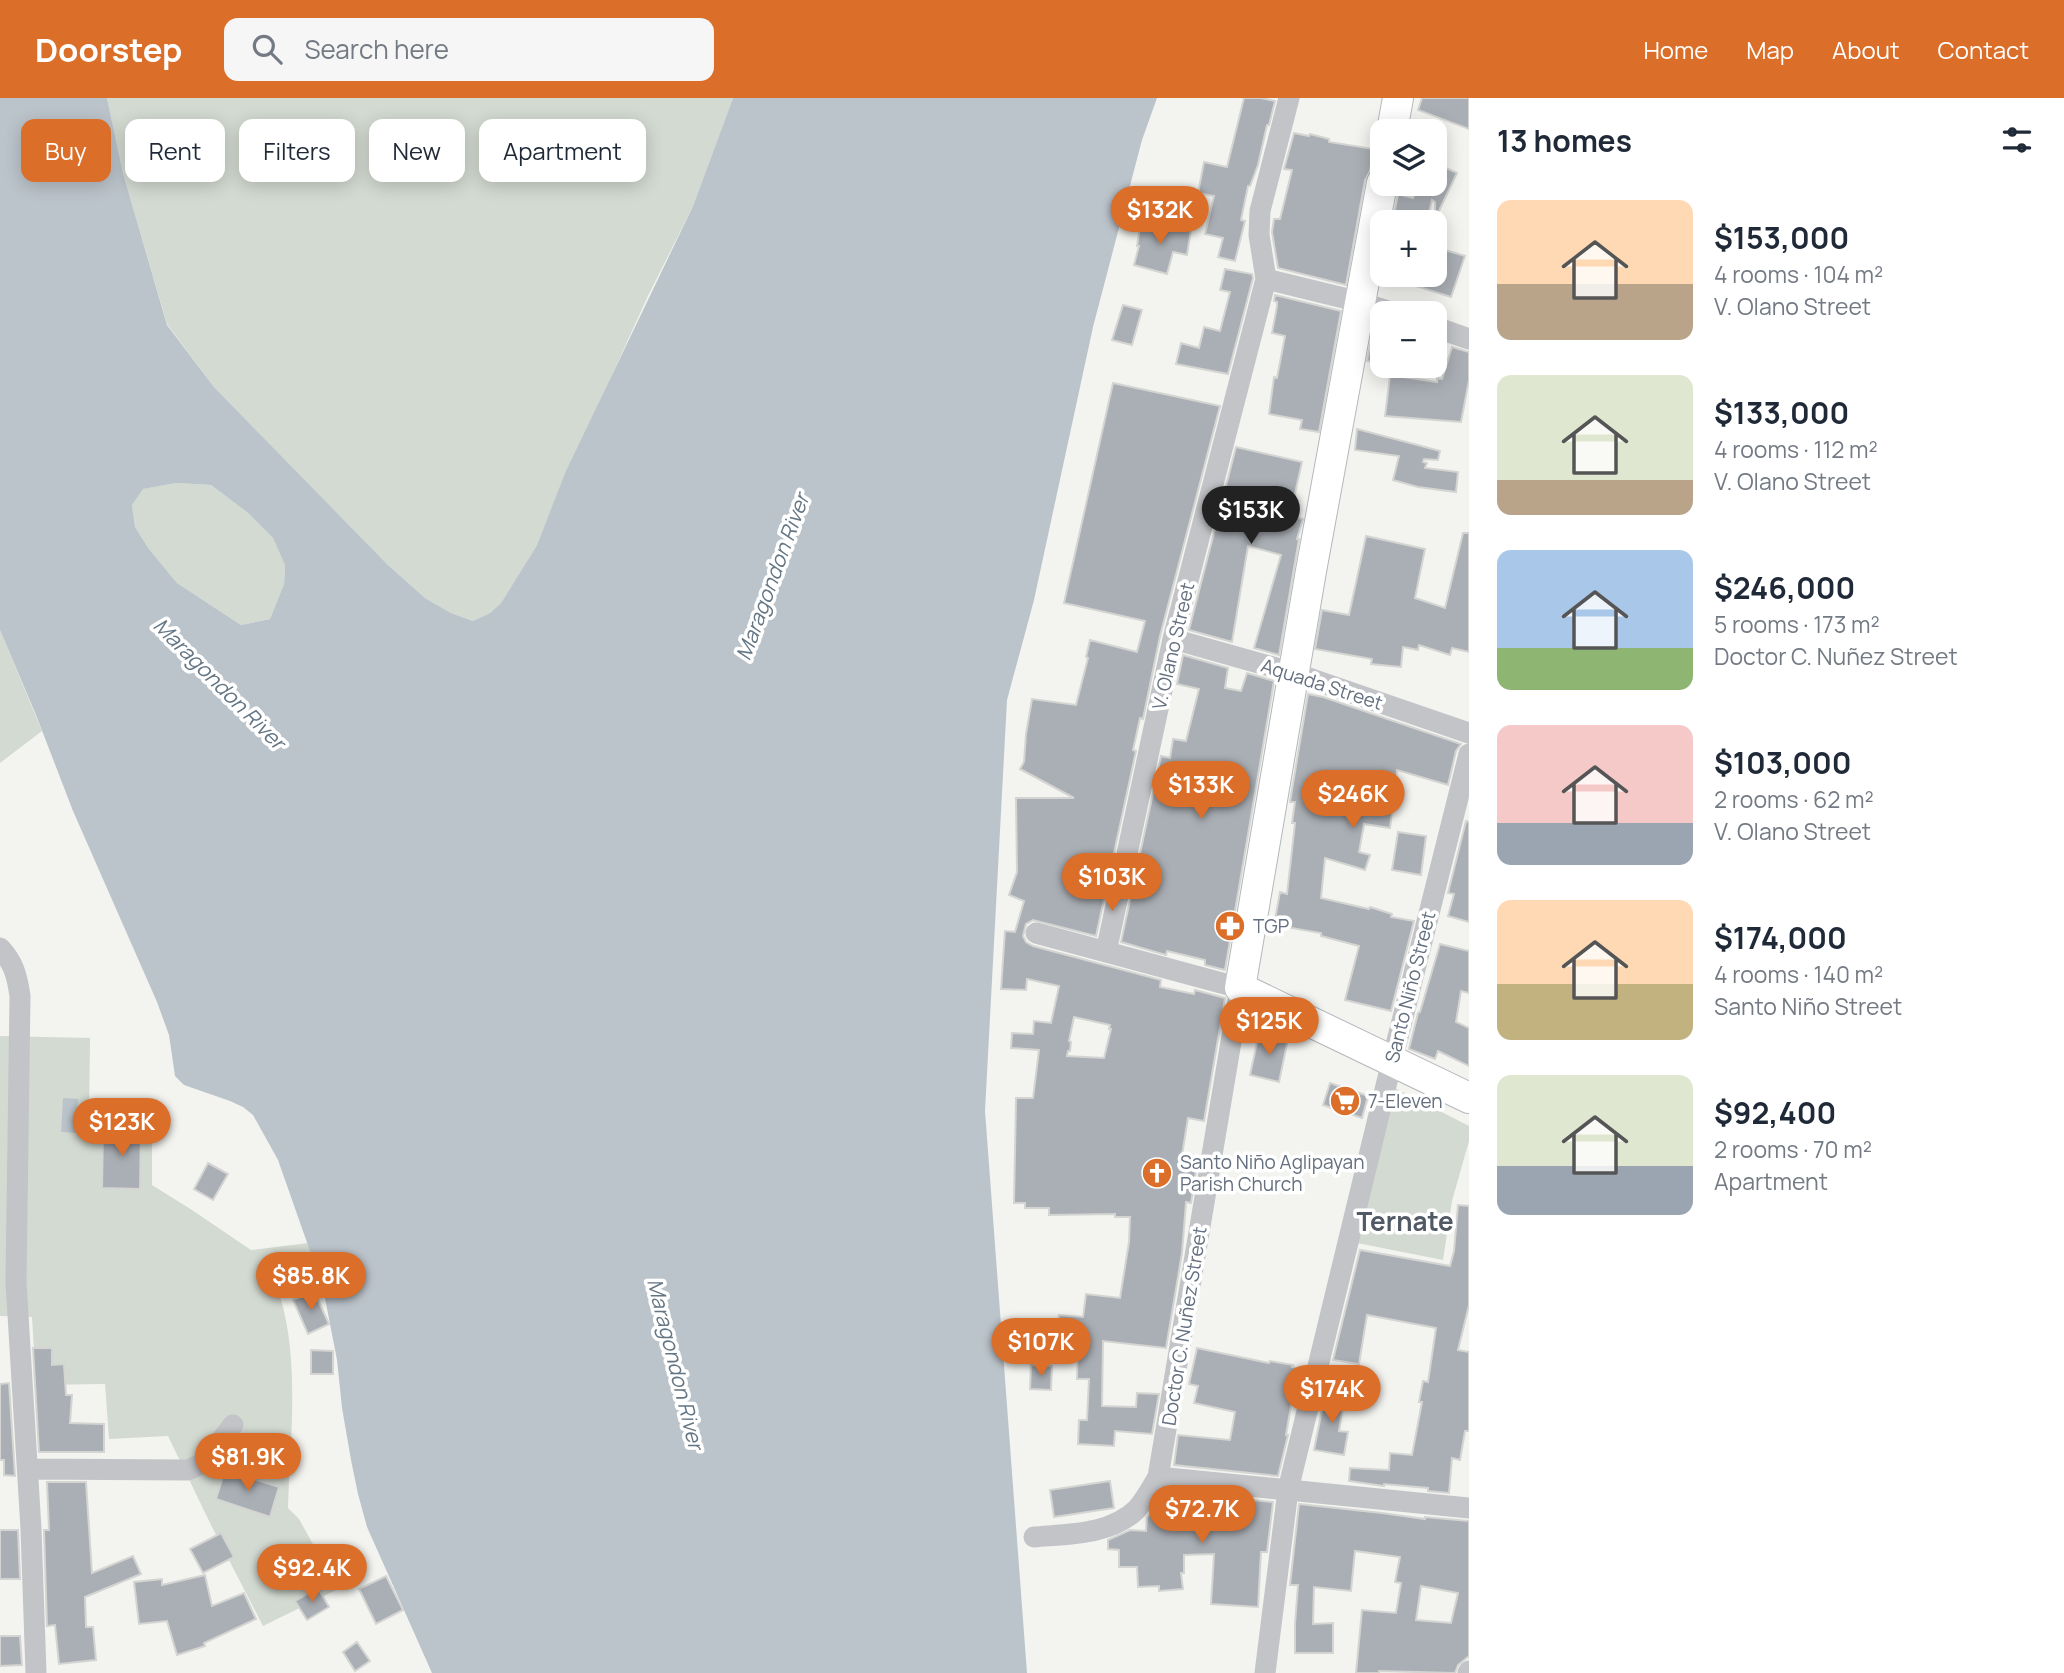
<!DOCTYPE html>
<html lang="en">
<head>
<meta charset="utf-8">
<style>
	:root { --surface:#fff; --page:#f6f6f7; --text:#1f2937; --muted:#747a83; --accent:#db6e28 }
	body { margin:0; font-family:Manrope,sans-serif; background:var(--page); color:var(--text); height:100vh; display:flex; flex-direction:column; font-size:26px; white-space:nowrap }
	* { box-sizing:border-box; margin:0 }
	p { font-size:23px; color:var(--muted) }
	.icon { flex:none; width:38px; height:38px; fill:none; stroke:currentColor; stroke-width:2; stroke-linecap:round; stroke-linejoin:round }
	.map { position:relative; flex:1; overflow:hidden }
	.panel { display:flex; flex-direction:column; background:var(--surface); width:595px }
	.panel>* { flex:none }
	.guide { position:absolute; left:21px; top:21px; width:665px; height:63px; display:flex; gap:14px }
	.tools { position:absolute; left:1370px; top:21px; display:grid; gap:14px }
	.tools a { display:grid; place-items:center; width:77px; height:77px; border-radius:14px; background:var(--surface); box-shadow:0 4px 18px #0003; font-size:35px }
	.price { position:absolute; translate:-50% -60px; padding:0 16px; border-radius:24px; background:var(--accent); color:#fff; font-size:23px; line-height:46px; filter:drop-shadow(0 2px 4px #0008) }
	.price::after { content:''; position:absolute; left:50%; top:42px; width:21px; height:16px; margin-left:-10px; background:inherit; clip-path:polygon(0 0,100% 0,50% 100%) }
	.price.current { background:#222; color:#fff }
	ul { padding:0; list-style:none }
	li { display:flex; align-items:center; gap:21px; height:175px; padding:0 28px }
	li span { display:grid; place-items:center; flex:none; width:196px; height:140px; border-radius:14px; color:#555 }
	li>.icon { margin-inline-start:auto }
	span .icon { width:84px; height:84px; fill:#fffc; stroke-width:1 }
	li b { font-size:30px }
	h2 { display:flex; justify-content:space-between; align-items:center; height:84px; padding:0 28px; font-size:30px }
	.chip { padding:0 24px; border-radius:14px; background:var(--surface); box-shadow:0 4px 18px #0003; font-size:24px; line-height:63px }
	.chip.current { background:var(--accent); color:#fff }
	header { display:flex; align-items:center; gap:42px; box-sizing:border-box; height:98px; padding:0 35px; background:var(--accent); color:#fff }
	header strong { font-size:33px }
	nav { display:flex; gap:38px; margin-inline-start:auto; font-size:24px }
	.search { width:490px; height:63px; background:var(--page); display:flex; align-items:center; gap:18px; box-sizing:border-box; padding:0 24px; border-radius:14px; color:var(--muted); font-size:26px }
	main { display:flex; flex:1; min-height:0 }
	.map>svg:first-child { display:block }
</style>
</head>
<body>
<header>
<strong>Doorstep</strong>
<div class="search"><svg class="icon" aria-label="search" viewBox="0 0 24 24"><circle cx="10" cy="10" r="6"/><path d="M15 15l6 6"/></svg>Search here</div>
<nav><a>Home</a><a>Map</a><a>About</a><a>Contact</a></nav>
</header>
<main>
<div class="map">
<svg width="1469" height="1575" viewBox="0 0 1469 1575">
	<rect width="100%" height="100%" fill="#f3f4f0"/>
	<path fill="#d3dad1" d="M 107,0 L 733,0 L 693,108 L 647,200 L 556,400 L 537,447 L 501,505 L 490,515 L 473,523 L 451,515 L 425,500 L 388,467 L 214,289 L 167,226 L 123,75 Z
		M 176,385 L 211,387 L 248,415 L 273,440 L 285,466 L 284,486 L 270,521 L 241,527 L 177,485 L 149,451 L 135,429 L 132,407 L 142,391 Z
		M 0,532 L 42,633 L 0,665 Z
		M 0,938 L 90,940 L 89,1020 L 152,1022 L 152,1087 L 192,1112 L 251,1152 L 308,1145 L 323,1190 L 280,1198 C 300,1265 290,1340 288,1410 L 299,1421 L 338,1491 L 263,1528 L 212,1429 L 168,1338 L 109,1341 L 105,1286 L 36,1287 L 32,1219 L 0,1218 Z
		M 1393,989 L 1469,1028 L 1469,1043 L 1452,1103 L 1443,1162 L 1352,1144 Z"/>
	<path fill="#bcc4cb" fill-rule="evenodd" d="M 0,0 L 107,0 L 123,75 L 167,227 L 214,289 L 388,467 L 425,500 L 451,515 L 473,523 L 490,515 L 501,505 L 537,447 L 566,373 L 693,108 L 733,0 L 1157,0 L 1142,42 L 1093,229 L 1034,502 L 1007,602 L 985,1013 L 1027,1575 L 432,1575 L 367,1429 L 358,1396 L 351,1362 L 342,1310 L 337,1262 L 323,1190 L 278,1062 L 253,1017 L 243,1009 L 230,1003 L 184,987 L 175,978 L 169,937 L 157,904 L 73,713 L 36,617 L 0,532 ZM 176,385 L 211,387 L 248,415 L 273,440 L 285,467 L 284,486 L 270,521 L 241,527 L 177,485 L 149,451 L 135,429 L 132,407 L 143,391 Z
		M 63,1000 L 78,1001 L 76,1035 L 61,1034 Z"/>
	<path fill="#aaafb5" stroke="#d4d5d2" stroke-width="2" fill-rule="evenodd" d="M 1244,0 L 1261,0 L 1275,3 L 1269,27 L 1267,27 L 1258,67 L 1250,88 L 1248,88 L 1241,122 L 1245,123 L 1235,163 L 1218,159 L 1223,140 L 1205,136 L 1214,98 L 1198,95 L 1204,64 L 1227,69 Z
		M 1422,0 L 1469,0 L 1469,31 L 1418,12 Z
		M 1294,35 L 1309,38 L 1310,36 L 1329,41 L 1329,44 L 1374,51 L 1370,73 L 1365,82 L 1346,187 L 1278,170 L 1272,134 L 1274,121 L 1280,121 L 1292,72 L 1284,71 Z
		M 1435,65 L 1457,75 L 1435,121 L 1435,104 L 1432,102 L 1427,124 L 1401,124 L 1393,122 L 1398,96 L 1413,100 L 1415,94 L 1399,86 L 1435,86 Z
		M 1141,123 L 1191,132 L 1187,157 L 1173,154 L 1167,176 L 1134,167 L 1139,148 L 1137,148 Z
		M 1435,149 L 1465,158 L 1451,199 L 1391,180 L 1392,177 L 1435,177 Z
		M 1225,171 L 1252,176 L 1253,180 L 1228,276 L 1176,266 L 1181,245 L 1199,250 L 1204,229 L 1220,233 L 1230,194 L 1220,192 Z
		M 1275,197 L 1341,213 L 1319,334 L 1300,331 L 1302,322 L 1269,316 L 1274,279 L 1277,280 L 1285,238 L 1272,235 L 1277,208 L 1277,204 L 1274,203 Z
		M 1123,207 L 1142,212 L 1132,247 L 1112,242 Z
		M 1375,223 L 1382,225 L 1382,266 L 1367,263 Z
		M 1452,249 L 1469,254 L 1469,282 L 1461,324 L 1385,318 L 1390,277 L 1437,284 L 1437,280 L 1442,281 Z
		M 1113,285 L 1220,308 L 1160,538 L 1143,621 L 1140,620 L 1133,652 L 1136,653 L 1096,838 L 1033,822 L 1026,826 L 1023,838 L 1026,844 L 1033,848 L 1161,882 L 1160,889 L 1194,896 L 1195,892 L 1225,900 L 1204,1023 L 1188,1020 L 1182,1057 L 1198,1060 L 1191,1105 L 1186,1104 L 1182,1155 L 1166,1250 L 1103,1243 L 1102,1308 L 1136,1309 L 1137,1295 L 1159,1296 L 1152,1336 L 1115,1333 L 1114,1348 L 1078,1346 L 1079,1322 L 1087,1322 L 1089,1281 L 1077,1281 L 1078,1235 L 1057,1232 L 1059,1217 L 1083,1219 L 1086,1196 L 1120,1200 L 1129,1144 L 1130,1119 L 1115,1119 L 1115,1116 L 1049,1117 L 1049,1110 L 1025,1110 L 1025,1105 L 1014,1105 L 1016,1000 L 1033,1000 L 1039,952 L 1011,950 L 1012,935 L 1033,936 L 1034,923 L 1051,925 L 1059,888 L 1027,881 L 1026,892 L 1001,891 L 1005,833 L 1015,834 L 1024,803 L 1009,797 L 1017,774 L 1016,700 L 1074,700 L 1020,671 L 1024,664 L 1026,636 L 1032,601 L 1076,607 L 1088,560 L 1086,559 L 1090,542 L 1137,554 L 1145,523 L 1064,505 ZM 1074,919 L 1110,927 L 1109,931 L 1111,931 L 1104,960 L 1067,958 L 1068,953 L 1070,953 L 1071,944 L 1069,943 Z
		M 1357,331 L 1440,353 L 1438,362 L 1424,361 L 1423,364 L 1427,365 L 1425,370 L 1458,374 L 1456,394 L 1418,389 L 1393,382 L 1399,358 L 1355,352 Z
		M 1236,349 L 1302,364 L 1290,418 L 1303,421 L 1297,441 L 1299,441 L 1279,557 L 1254,550 L 1281,457 L 1248,448 L 1232,544 L 1189,532 Z
		M 1463,435 L 1469,435 L 1469,554 L 1452,550 L 1450,557 L 1419,547 L 1418,552 L 1403,549 L 1401,569 L 1371,566 L 1372,561 L 1315,551 L 1322,512 L 1349,517 L 1366,438 L 1425,451 L 1415,500 L 1445,510 Z
		M 1183,557 L 1228,570 L 1225,590 L 1241,593 L 1247,575 L 1274,583 L 1225,872 L 1205,867 L 1205,862 L 1167,853 L 1166,857 L 1121,844 L 1161,658 L 1170,660 L 1173,641 L 1186,643 L 1199,591 L 1177,586 Z
		M 1308,596 L 1323,599 L 1461,646 L 1456,653 L 1448,687 L 1397,672 L 1390,730 L 1364,726 L 1359,754 L 1370,757 L 1365,772 L 1325,760 L 1321,800 L 1369,811 L 1370,809 L 1392,816 L 1391,819 L 1414,823 L 1391,913 L 1345,902 L 1359,848 L 1321,838 L 1321,835 L 1274,827 L 1280,794 L 1287,796 L 1295,725 L 1292,725 L 1295,704 L 1290,704 Z
		M 1466,723 L 1469,724 L 1469,824 L 1448,818 L 1454,796 L 1448,795 Z
		M 1398,734 L 1426,738 L 1421,777 L 1392,772 Z
		M 1440,846 L 1469,853 L 1469,895 L 1461,893 L 1456,924 L 1469,930 L 1469,968 L 1438,953 L 1435,961 L 1409,951 L 1418,915 L 1420,914 Z
		M 1259,935 L 1288,941 L 1279,984 L 1250,977 Z
		M 1330,985 L 1368,998 L 1362,1020 L 1323,1007 Z
		M 103,1030 L 141,1030 L 140,1091 L 102,1090 Z
		M 208,1065 L 228,1076 L 213,1102 L 194,1091 Z
		M 1458,1107 L 1469,1108 L 1469,1207 L 1458,1252 L 1469,1254 L 1469,1333 L 1465,1333 L 1460,1362 L 1452,1360 L 1449,1395 L 1428,1393 L 1428,1390 L 1384,1386 L 1384,1388 L 1349,1383 L 1350,1370 L 1389,1372 L 1390,1355 L 1412,1357 L 1422,1304 L 1419,1304 L 1423,1283 L 1428,1284 L 1436,1230 L 1367,1217 L 1359,1266 L 1333,1262 L 1360,1152 L 1450,1168 L 1454,1153 Z
		M 314,1193 L 329,1226 L 308,1236 L 293,1202 Z
		M 33,1250 L 52,1250 L 52,1267 L 64,1266 L 66,1297 L 72,1297 L 70,1325 L 104,1326 L 104,1354 L 39,1354 Z
		M 1197,1250 L 1269,1265 L 1270,1263 L 1293,1267 L 1292,1269 L 1304,1271 L 1299,1291 L 1294,1290 L 1286,1337 L 1288,1337 L 1278,1378 L 1174,1367 L 1178,1337 L 1230,1342 L 1235,1314 L 1194,1305 L 1198,1288 L 1189,1286 Z
		M 311,1252 L 333,1253 L 333,1276 L 311,1276 Z
		M 1031,1267 L 1052,1268 L 1051,1292 L 1030,1291 Z
		M 9,1285 L 15,1378 L 4,1377 L 4,1362 L 0,1362 L 0,1286 Z
		M 1326,1292 L 1345,1295 L 1339,1333 L 1348,1334 L 1344,1357 L 1314,1352 Z
		M 225,1372 L 279,1389 L 270,1419 L 216,1401 Z
		M 1110,1383 L 1114,1410 L 1054,1419 L 1050,1392 Z
		M 47,1384 L 86,1384 L 92,1475 L 133,1458 L 141,1476 L 85,1499 L 86,1529 L 93,1529 L 96,1562 L 59,1566 L 55,1527 L 47,1528 L 44,1432 L 49,1432 Z
		M 1178,1394 L 1273,1404 L 1267,1454 L 1261,1454 L 1258,1509 L 1211,1506 L 1214,1456 L 1184,1457 L 1184,1475 L 1181,1475 L 1183,1491 L 1159,1493 L 1159,1488 L 1138,1489 L 1137,1469 L 1119,1469 L 1119,1452 L 1108,1451 L 1108,1442 L 1130,1432 L 1146,1433 L 1147,1420 L 1155,1408 L 1178,1410 Z
		M 1299,1406 L 1382,1415 L 1425,1421 L 1425,1419 L 1469,1423 L 1469,1558 L 1458,1567 L 1455,1575 L 1379,1573 L 1379,1575 L 1356,1575 L 1362,1512 L 1396,1515 L 1401,1485 L 1395,1484 L 1400,1459 L 1355,1453 L 1351,1493 L 1314,1489 L 1313,1526 L 1333,1525 L 1333,1555 L 1295,1555 L 1295,1526 L 1298,1487 L 1290,1487 ZM 1421,1488 L 1458,1495 L 1451,1525 L 1416,1522 Z
		M 0,1432 L 18,1432 L 20,1481 L 0,1481 Z
		M 221,1435 L 234,1459 L 203,1475 L 190,1451 Z
		M 326,1448 L 340,1473 L 321,1484 L 307,1459 Z
		M 205,1477 L 212,1508 L 244,1495 L 256,1521 L 204,1545 L 205,1548 L 177,1557 L 167,1523 L 139,1526 L 134,1484 L 162,1481 L 162,1487 Z
		M 386,1478 L 403,1512 L 376,1526 L 359,1491 Z
		M 318,1490 L 329,1509 L 307,1522 L 295,1503 Z
		M 0,1538 L 20,1538 L 22,1567 L 0,1568 Z
		M 357,1544 L 370,1563 L 355,1573 L 343,1554 Z"/>
	<g fill="none" stroke-linecap="round" stroke-linejoin="round">
		<g stroke="#b4b7bc" stroke-width="32">
			<path id="secondary" d="M 1392,33 L 1398,0
				M 1382,85 L 1311,473 L 1240,890 L 1469,1000"/>
		</g>
		<path stroke="#c2c4c8" stroke-width="21" d="M 1266,181 L 1360,204 L 1394,215
			M 1435,229 L 1469,241
			M 1173,541 L 1294,575 L 1469,635
			M 0,850 C 14,865 17,878 20,898 L 16,1184 L 31,1431 L 36,1575
			M 1106,854 L 1173,541 L 1266,181 L 1259,137 L 1260,113 L 1289,0
			M 28,1371 L 188,1372 L 203,1365 L 233,1327
			M 1158,1379 L 1469,1410
			M 1034,1439 C 1068,1436 1111,1437 1137,1411 C 1145,1402 1152,1389 1158,1379 L 1240,890 L 1036,835
			M 1265,1575 L 1288,1392 L 1392,963 L 1469,656
			M 1468,1575 L 1469,1573"/>
		<use href="#secondary" stroke="#fff" stroke-width="30"/>
	</g>
	<defs>
		<g id="pharmacy-disc" transform="scale(1.575)"><circle r="9.5" fill="#db6e28" stroke="#fff"/><path d="M-2-6h4v4h4v4h-4v4h-4v-4h-4v-4h4Z" fill="#fff"/></g>
		<g id="supermarket-disc" transform="scale(1.575)"><circle r="9.5" fill="#db6e28" stroke="#fff"/><path d="M-6-5.5h2.5l.6 2H6L4.5 2H-2.5L-4.4-4H-6ZM-1.5 3.2a1.3 1.3 0 1 0 .1 0ZM3 3.2a1.3 1.3 0 1 0 .1 0Z" fill="#fff"/></g>
		<g id="church-disc" transform="scale(1.575)"><circle r="9.5" fill="#db6e28" stroke="#fff"/><path d="M-1.2-6h2.4v3.5h3.3v2.4h-3.3V6h-2.4V-.1h-3.3v-2.4h3.3Z" fill="#fff"/></g>
	</defs>
	<g fill-rule="evenodd">
		<use href="#pharmacy-disc" x="1230" y="828"/>
		<use href="#supermarket-disc" x="1345" y="1003"/>
		<use href="#church-disc" x="1157" y="1075"/>
	</g>
	<g text-anchor="middle" stroke-width="7" stroke-linejoin="round" paint-order="stroke">
		<g font-size="19" fill="#646f7f" stroke="#fff">
			<text transform="translate(1173 548) rotate(-77)" y="7">V. Olano Street</text>
			<text transform="translate(1322 586) rotate(18)" y="7">Aquada Street</text>
			<text transform="translate(1410 889) rotate(-76)" y="7">Santo Niño Street</text>
			<text transform="translate(1184 1228) rotate(-81)" y="7">Doctor C. Nuñez Street</text>
		</g>
		<g font-size="19" fill="#646f7f" stroke="#fff" text-anchor="start">
			<text x="1253" y="835">TGP</text>
			<text x="1368" y="1010">7-Eleven</text>
			<text x="1180" y="1071">Santo Niño Aglipayan<tspan x="1180" dy="22">Parish Church</tspan></text>
		</g>
		<g font-size="21" font-style="italic" fill="#647684" stroke="#fff">
			<text transform="translate(773 479) rotate(-70)" y="7">Maragondon River</text>
			<text transform="translate(219 586) rotate(45)" y="7">Maragondon River</text>
			<text transform="translate(675 1266) rotate(76)" y="7">Maragondon River</text>
		</g>
		<g font-size="26" font-weight="bold" fill="#515965" stroke="#fff">
			<text x="1405" y="1133">Ternate</text>
		</g>
	</g>
</svg>
<div class="tools">
<a><svg class="icon" aria-label="layers" viewBox="0 0 24 24"><path d="M12 4l9 5-9 5-9-5zM3 14l9 5 9-5"/></svg></a>
<a>+</a>
<a>−</a>
</div>
<b class="price" style="left:1160px;top:148px">$132K</b>
<b class="price current" style="left:1251px;top:448px">$153K</b>
<b class="price" style="left:1201px;top:723px">$133K</b>
<b class="price" style="left:1353px;top:732px">$246K</b>
<b class="price" style="left:1112px;top:815px">$103K</b>
<b class="price" style="left:1269px;top:959px">$125K</b>
<b class="price" style="left:122px;top:1060px">$123K</b>
<b class="price" style="left:311px;top:1214px">$85.8K</b>
<b class="price" style="left:1041px;top:1280px">$107K</b>
<b class="price" style="left:1332px;top:1327px">$174K</b>
<b class="price" style="left:248px;top:1395px">$81.9K</b>
<b class="price" style="left:1202px;top:1447px">$72.7K</b>
<b class="price" style="left:312px;top:1506px">$92.4K</b>
<div class="guide">
<a class="chip current">Buy</a>
<a class="chip">Rent</a>
<a class="chip">Filters</a>
<a class="chip">New</a>
<a class="chip">Apartment</a>
</div>
</div>
<section class="panel">
<h2>13 homes<svg class="icon" aria-label="filters" viewBox="0 0 24 24"><path d="M4 7h16M4 17h16"/><circle cx="9" cy="7" r="2"/><circle cx="15" cy="17" r="2"/></svg></h2>
<ul>
<li><span style="background:linear-gradient(#ffd9b3 60%,#b9a48a 0)"><svg class="icon" aria-label="home" viewBox="0 0 24 24"><path d="M3 11l9-7 9 7M6 9v11h12V9"/></svg></span><div><b>$153,000</b><p>4 rooms · 104 m²</p><p>V. Olano Street</p></div></li>
<li><span style="background:linear-gradient(#dfe7d0 75%,#b9a48a 0)"><svg class="icon" aria-label="home" viewBox="0 0 24 24"><path d="M3 11l9-7 9 7M6 9v11h12V9"/></svg></span><div><b>$133,000</b><p>4 rooms · 112 m²</p><p>V. Olano Street</p></div></li>
<li><span style="background:linear-gradient(#a9c7e8 70%,#8fb573 0)"><svg class="icon" aria-label="home" viewBox="0 0 24 24"><path d="M3 11l9-7 9 7M6 9v11h12V9"/></svg></span><div><b>$246,000</b><p>5 rooms · 173 m²</p><p>Doctor C. Nuñez Street</p></div></li>
<li><span style="background:linear-gradient(#f6c9c9 70%,#9aa5b1 0)"><svg class="icon" aria-label="home" viewBox="0 0 24 24"><path d="M3 11l9-7 9 7M6 9v11h12V9"/></svg></span><div><b>$103,000</b><p>2 rooms · 62 m²</p><p>V. Olano Street</p></div></li>
<li><span style="background:linear-gradient(#ffd9b3 60%,#c2b280 0)"><svg class="icon" aria-label="home" viewBox="0 0 24 24"><path d="M3 11l9-7 9 7M6 9v11h12V9"/></svg></span><div><b>$174,000</b><p>4 rooms · 140 m²</p><p>Santo Niño Street</p></div></li>
<li><span style="background:linear-gradient(#dfe7d0 65%,#9aa5b1 0)"><svg class="icon" aria-label="home" viewBox="0 0 24 24"><path d="M3 11l9-7 9 7M6 9v11h12V9"/></svg></span><div><b>$92,400</b><p>2 rooms · 70 m²</p><p>Apartment</p></div></li>
</ul>
</section>
</main>
</body>
</html>
